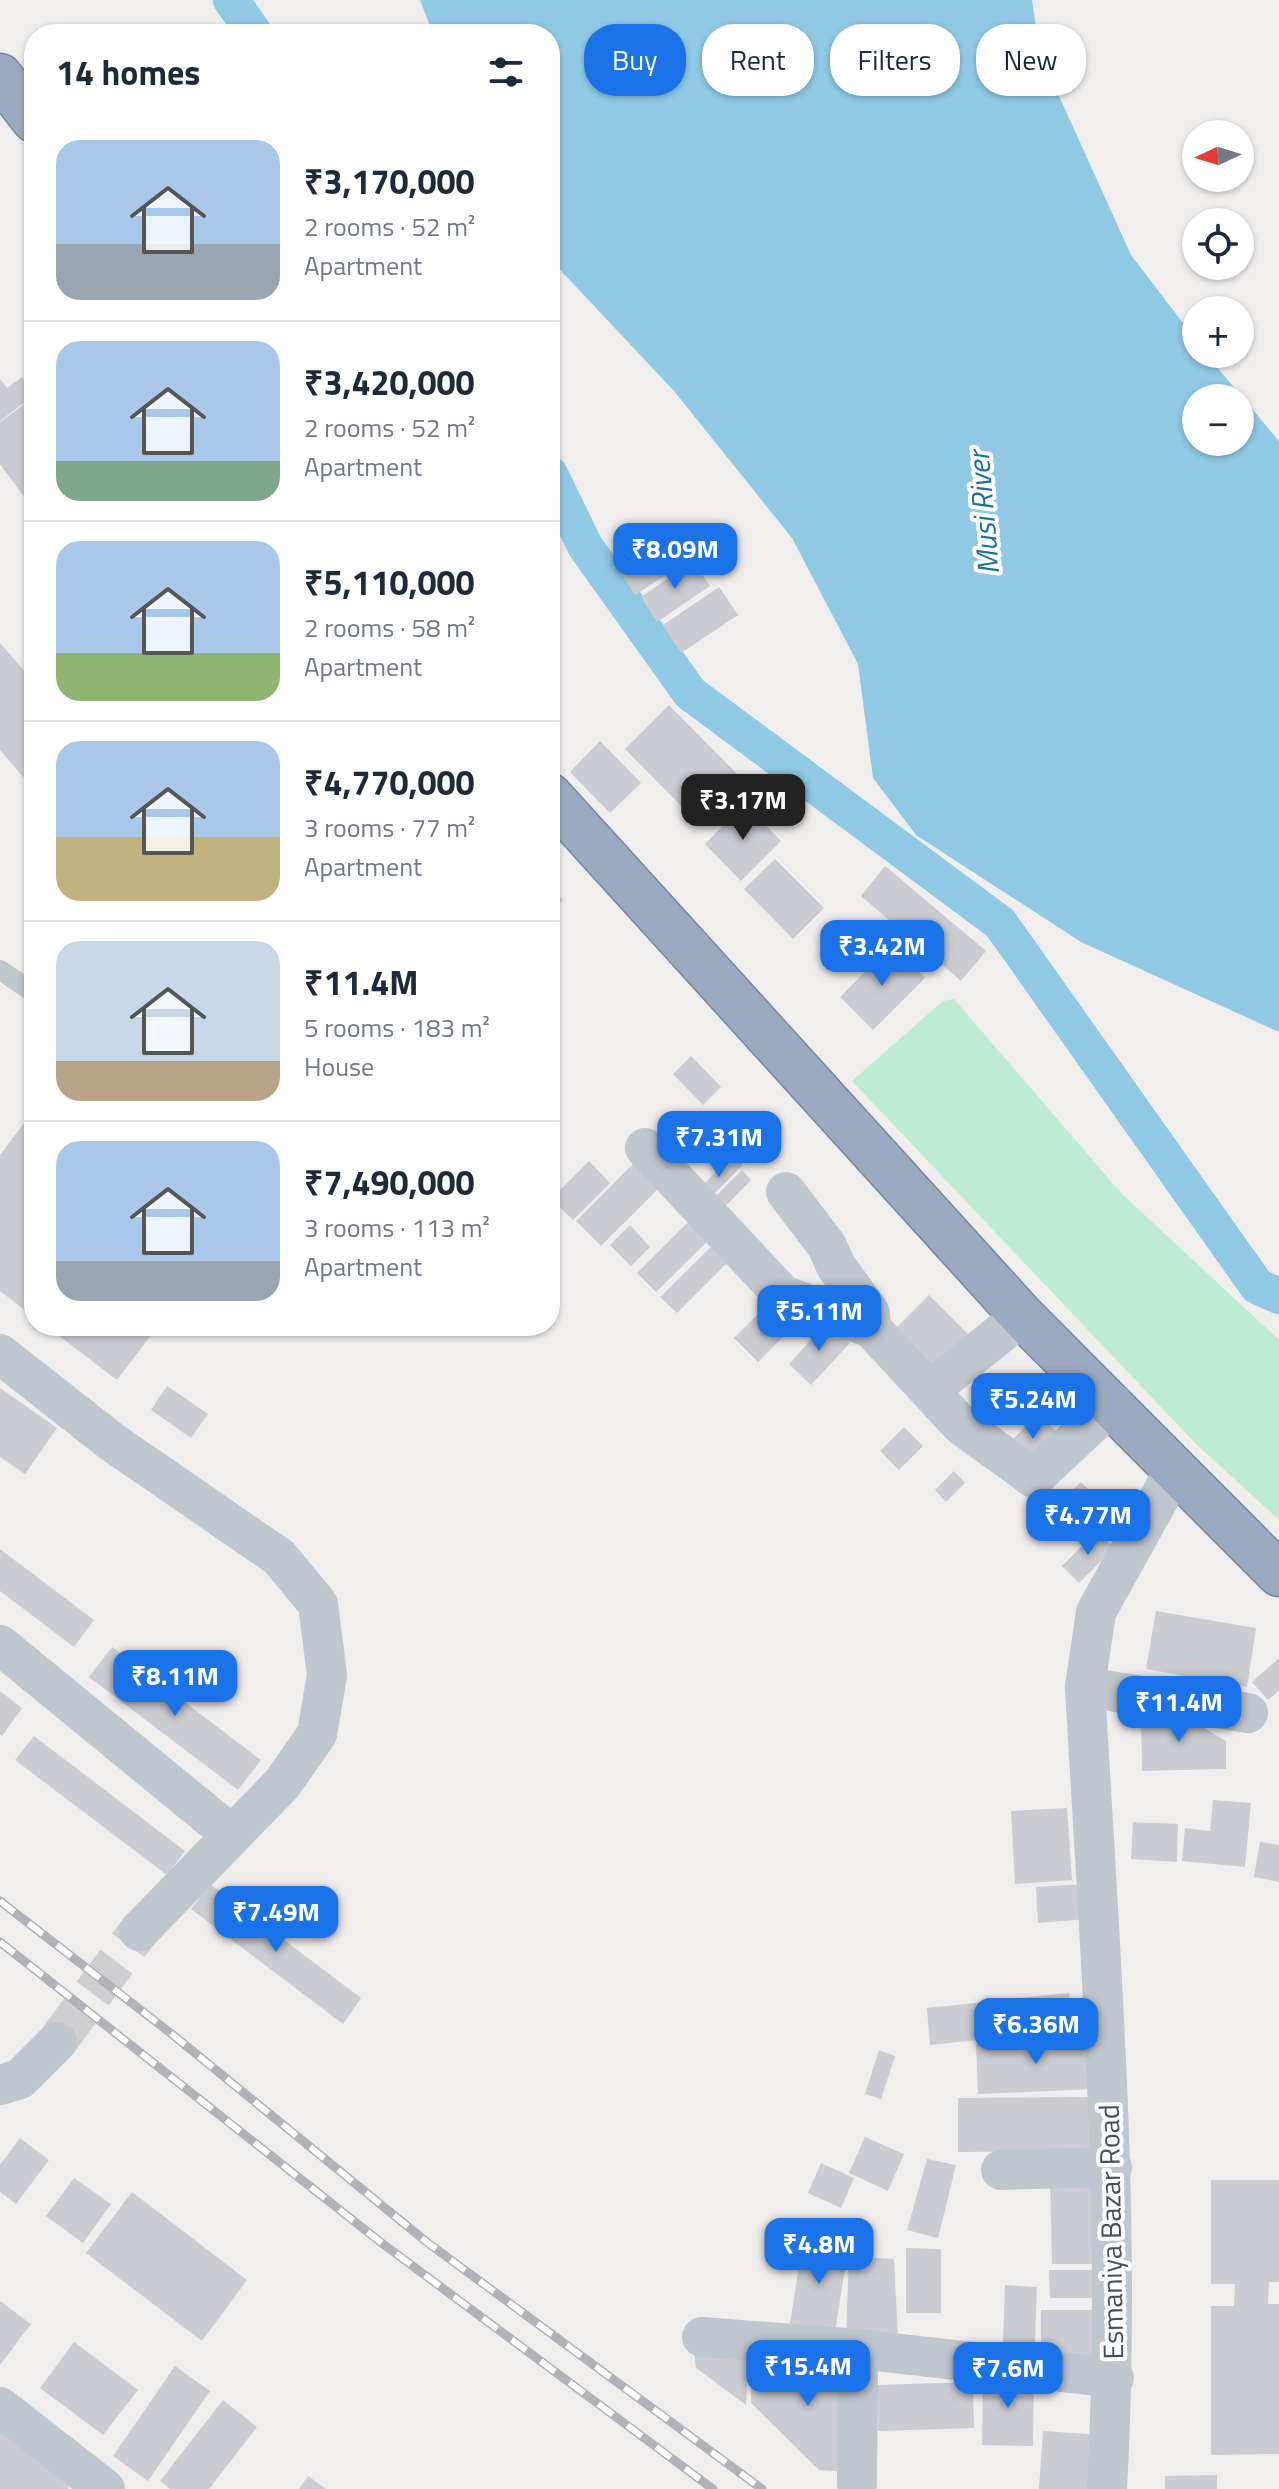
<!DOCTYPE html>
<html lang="en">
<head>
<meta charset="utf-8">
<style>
	:root { --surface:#fff; --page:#f6f6f7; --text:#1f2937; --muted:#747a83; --line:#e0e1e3; --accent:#1a73e8 }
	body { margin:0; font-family:"Titillium Web",sans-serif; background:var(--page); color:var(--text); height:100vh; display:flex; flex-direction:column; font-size:30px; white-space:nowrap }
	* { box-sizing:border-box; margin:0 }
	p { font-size:26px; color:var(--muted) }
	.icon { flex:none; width:44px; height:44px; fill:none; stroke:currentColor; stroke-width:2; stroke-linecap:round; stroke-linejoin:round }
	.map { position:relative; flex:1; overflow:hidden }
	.drawer { position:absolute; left:24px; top:24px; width:536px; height:1312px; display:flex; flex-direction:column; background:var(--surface); border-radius:32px; box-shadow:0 2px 6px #0004 }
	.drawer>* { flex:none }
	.guide { position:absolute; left:584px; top:24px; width:574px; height:72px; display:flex; gap:16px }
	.needle { width:52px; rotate:266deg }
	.buttons { position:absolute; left:1182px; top:120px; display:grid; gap:16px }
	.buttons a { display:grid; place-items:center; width:72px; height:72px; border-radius:50%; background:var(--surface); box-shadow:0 2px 6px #0004; font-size:40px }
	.price { position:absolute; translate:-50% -68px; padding:0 18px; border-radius:16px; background:var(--accent); color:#fff; font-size:26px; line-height:52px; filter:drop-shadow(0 2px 4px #0008) }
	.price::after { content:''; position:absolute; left:50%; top:48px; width:24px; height:18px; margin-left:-12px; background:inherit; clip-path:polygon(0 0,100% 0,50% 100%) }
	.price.selected { background:#222; color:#fff }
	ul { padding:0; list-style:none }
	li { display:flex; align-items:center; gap:24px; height:200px; padding:0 32px }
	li+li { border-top:2px solid var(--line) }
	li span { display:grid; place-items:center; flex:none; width:224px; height:160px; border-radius:24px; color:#555 }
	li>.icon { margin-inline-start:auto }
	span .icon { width:96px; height:96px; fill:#fffc; stroke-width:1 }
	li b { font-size:34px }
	h2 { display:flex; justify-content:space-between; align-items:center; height:96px; padding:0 32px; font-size:34px }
	.tag { padding:0 28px; border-radius:32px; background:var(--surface); box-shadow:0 2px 6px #0004; font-size:28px; line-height:72px }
	.tag.selected { background:var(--accent); color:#fff }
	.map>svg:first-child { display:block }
</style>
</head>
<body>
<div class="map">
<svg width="1279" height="2489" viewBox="0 0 1279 2489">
	<rect width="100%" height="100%" fill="#f0eded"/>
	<path fill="#beebd4" d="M 954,999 L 1121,1193 L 1279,1340 L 1279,1520 L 1196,1444 L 852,1081 L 943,1001 Z"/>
	<path fill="#8fc9e4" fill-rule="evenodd" d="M 420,0 L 1032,0 L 1040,54 L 1131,255 L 1196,340 L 1196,354 L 1206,354 L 1279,441 L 1279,1032 L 1081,942 L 916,835 L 873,778 L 858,664 L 792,538 L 674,391 L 550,259 L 550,34 L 433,34 ZM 1196,398 L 1240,398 L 1240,442 L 1196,442 Z"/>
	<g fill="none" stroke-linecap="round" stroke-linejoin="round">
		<path stroke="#8fc9e4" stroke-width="36" d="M 231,0 L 255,34
			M 550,474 L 585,546 L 690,693 L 1000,923 L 1257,1286 L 1279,1296"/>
	</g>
	<path fill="#caccd2" d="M 22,377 L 34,395 L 0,421 L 0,379 L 7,388 Z
		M 34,397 L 34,510 L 0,464 L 0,422 Z
		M 669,535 L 686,562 L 635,595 L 618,569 Z
		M 693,561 L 710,586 L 657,622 L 641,597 Z
		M 719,587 L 738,615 L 681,653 L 663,625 Z
		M 0,643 L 34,682 L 34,768 L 23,777 L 0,750 Z
		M 669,705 L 739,776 L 695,820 L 625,749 Z
		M 600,741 L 641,783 L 610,813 L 570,772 Z
		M 745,804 L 781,841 L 741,881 L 705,844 Z
		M 775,859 L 824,908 L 793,939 L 744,889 Z
		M 885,866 L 986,951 L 961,981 L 861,896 Z
		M 550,886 L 563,900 L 550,912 Z
		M 892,945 L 925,978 L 873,1030 L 840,997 Z
		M 691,1056 L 721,1087 L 703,1105 L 673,1074 Z
		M 34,1110 L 34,1317 L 0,1291 L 0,1155 Z
		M 733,1155 L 743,1165 L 705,1203 L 695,1193 Z
		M 639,1158 L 664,1183 L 601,1246 L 576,1221 Z
		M 589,1161 L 610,1183 L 573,1220 L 551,1199 Z
		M 742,1170 L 751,1180 L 717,1215 L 707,1205 Z
		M 692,1218 L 712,1237 L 656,1292 L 637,1273 Z
		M 630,1225 L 650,1247 L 631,1266 L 610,1245 Z
		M 715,1243 L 731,1259 L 677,1313 L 660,1297 Z
		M 929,1295 L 972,1338 L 934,1377 L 891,1333 Z
		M 775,1297 L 799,1321 L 758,1362 L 734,1338 Z
		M 827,1322 L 850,1343 L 811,1385 L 789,1364 Z
		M 46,1326 L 158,1326 L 117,1380 Z
		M 167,1386 L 208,1414 L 191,1438 L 151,1410 Z
		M 0,1388 L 57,1428 L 25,1474 L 0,1457 Z
		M 1038,1414 L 1061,1436 L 1028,1469 L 1006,1446 Z
		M 904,1427 L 923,1446 L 899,1470 L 880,1451 Z
		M 954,1471 L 965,1483 L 946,1502 L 935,1490 Z
		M 1081,1482 L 1108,1509 L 1085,1532 L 1058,1504 Z
		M 1097,1531 L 1114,1548 L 1079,1583 L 1062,1566 Z
		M 0,1549 L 94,1620 L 74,1647 L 0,1591 Z
		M 1156,1611 L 1256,1628 L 1247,1687 L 1146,1669 Z
		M 112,1647 L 261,1760 L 238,1790 L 89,1677 Z
		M 1279,1658 L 1279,1690 L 1268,1700 L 1252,1682 Z
		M 0,1691 L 22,1708 L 2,1736 L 0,1734 Z
		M 1141,1712 L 1177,1712 L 1226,1741 L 1226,1769 L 1142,1771 Z
		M 34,1736 L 185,1851 L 167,1875 L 15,1760 Z
		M 1213,1800 L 1251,1803 L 1245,1867 L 1182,1861 L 1185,1828 L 1210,1831 Z
		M 1067,1808 L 1072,1880 L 1015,1884 L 1011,1811 Z
		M 1133,1822 L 1178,1824 L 1177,1862 L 1131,1859 Z
		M 1260,1842 L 1279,1845 L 1279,1882 L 1254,1877 Z
		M 210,1884 L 361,1998 L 343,2024 L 191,1909 Z
		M 1084,1884 L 1087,1919 L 1038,1923 L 1036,1887 Z
		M 1069,1993 L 1072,2030 L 930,2045 L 927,2008 Z
		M 1093,2039 L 1095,2089 L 978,2094 L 976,2044 Z
		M 879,2050 L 895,2056 L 881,2099 L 865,2094 Z
		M 1102,2097 L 1103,2151 L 958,2152 L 958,2098 Z
		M 865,2137 L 904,2154 L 888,2191 L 849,2173 Z
		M 20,2138 L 49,2160 L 16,2204 L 0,2192 L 0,2165 Z
		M 927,2159 L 956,2165 L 938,2238 L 907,2230 Z
		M 821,2163 L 854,2178 L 841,2208 L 808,2193 Z
		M 74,2178 L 111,2204 L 83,2243 L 46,2216 Z
		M 1050,2179 L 1099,2179 L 1100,2264 L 1052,2264 Z
		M 1211,2180 L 1279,2180 L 1279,2282 L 1269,2282 L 1268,2304 L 1279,2304 L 1279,2454 L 1211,2455 L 1211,2306 L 1234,2306 L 1235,2284 L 1211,2284 Z
		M 132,2192 L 247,2280 L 202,2341 L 86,2253 Z
		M 804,2235 L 849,2243 L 834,2338 L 789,2330 Z
		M 906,2248 L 941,2249 L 941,2313 L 906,2313 Z
		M 849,2256 L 894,2259 L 898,2338 L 846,2337 Z
		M 1049,2270 L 1098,2270 L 1098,2298 L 1050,2298 Z
		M 1005,2285 L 1037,2287 L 1035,2343 L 1003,2342 Z
		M 0,2301 L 31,2324 L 0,2365 Z
		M 1041,2310 L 1104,2310 L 1104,2355 L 1041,2355 Z
		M 74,2342 L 138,2390 L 103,2435 L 40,2388 Z
		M 694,2352 L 748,2354 L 746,2405 L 696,2368 Z
		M 850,2363 L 848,2472 L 819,2470 L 751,2403 L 752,2364 Z
		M 175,2366 L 210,2391 L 148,2481 L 113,2456 Z
		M 983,2375 L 1034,2376 L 1033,2446 L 982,2445 Z
		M 973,2382 L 974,2428 L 878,2431 L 876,2385 Z
		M 223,2400 L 257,2427 L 209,2489 L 170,2489 L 160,2481 Z
		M 0,2430 L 71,2484 L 68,2489 L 0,2489 Z
		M 1043,2431 L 1102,2435 L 1098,2489 L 1039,2489 Z
		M 1217,2475 L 1217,2489 L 1165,2489 L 1165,2476 Z
		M 308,2476 L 326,2489 L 299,2489 Z"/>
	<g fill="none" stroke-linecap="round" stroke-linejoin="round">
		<path stroke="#cecdcf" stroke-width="40" stroke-dasharray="40 20" stroke-linecap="butt" d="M 57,2042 L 139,1931"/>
		<g stroke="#7486a4" stroke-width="47">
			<path id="trunk" d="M 0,76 L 34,120
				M 550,796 L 1022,1316 L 1279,1574"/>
		</g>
		<path stroke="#bfc6ce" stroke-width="20" d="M 0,970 L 34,993"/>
		<path stroke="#bfc6ce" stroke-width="40" d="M 645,1148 L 783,1295 L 871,1328 L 961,1425 L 1034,1478 L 1113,1404
			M 786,1192 L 827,1246 L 836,1266 L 870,1313 L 871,1328
			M 0,1354 L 112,1442 L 279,1557 L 318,1604 L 327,1675 L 317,1734 L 282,1784 L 139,1931
			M 929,1391 L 1022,1316
			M 0,1645 L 232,1835
			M 1085,1687 L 1248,1713
			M 0,2085 L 20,2079 L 57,2042
			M 1001,2170 L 1112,2167
			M 702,2337 L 858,2349 L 1114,2378
			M 0,2407 L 105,2489
			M 857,2484 L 858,2349
			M 1107,2489 C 1122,2222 1100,1954 1085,1687 L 1096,1612 L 1176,1468"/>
		<use href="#trunk" stroke="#9caac1" stroke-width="44"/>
		<g stroke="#b0b2b7" stroke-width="9">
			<path id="rail" d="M 0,1901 L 173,2035 L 428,2243 L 762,2489
				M 0,1942 L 383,2244 L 713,2489"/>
		</g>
		<use href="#rail" stroke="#fff" stroke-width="6" stroke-dasharray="18" stroke-linecap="butt"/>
	</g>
	<g text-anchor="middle" stroke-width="8" stroke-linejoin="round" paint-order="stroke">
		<g font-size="28" fill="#474f59" stroke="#fff">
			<text transform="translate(1111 2232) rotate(-91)" y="10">Esmaniya Bazar Road</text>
		</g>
		<g font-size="30" font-style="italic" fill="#17729c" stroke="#fff">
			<text transform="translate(984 513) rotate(-95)" y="10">Musi River</text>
		</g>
	</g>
</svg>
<div class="buttons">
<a><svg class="needle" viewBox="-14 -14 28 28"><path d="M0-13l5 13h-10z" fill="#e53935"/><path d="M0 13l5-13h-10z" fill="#747a83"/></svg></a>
<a><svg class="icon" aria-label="locate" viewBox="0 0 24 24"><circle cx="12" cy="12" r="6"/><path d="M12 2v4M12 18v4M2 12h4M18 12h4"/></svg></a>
<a>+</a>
<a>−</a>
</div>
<b class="price" style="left:675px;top:591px">₹8.09M</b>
<b class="price selected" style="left:743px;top:842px">₹3.17M</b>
<b class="price" style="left:882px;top:988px">₹3.42M</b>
<b class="price" style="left:719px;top:1179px">₹7.31M</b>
<b class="price" style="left:819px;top:1353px">₹5.11M</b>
<b class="price" style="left:1033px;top:1441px">₹5.24M</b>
<b class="price" style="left:1088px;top:1557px">₹4.77M</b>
<b class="price" style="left:175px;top:1718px">₹8.11M</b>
<b class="price" style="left:1179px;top:1744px">₹11.4M</b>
<b class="price" style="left:276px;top:1954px">₹7.49M</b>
<b class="price" style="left:1036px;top:2066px">₹6.36M</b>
<b class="price" style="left:819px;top:2286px">₹4.8M</b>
<b class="price" style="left:808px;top:2408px">₹15.4M</b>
<b class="price" style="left:1008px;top:2410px">₹7.6M</b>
<div class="guide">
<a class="tag selected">Buy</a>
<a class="tag">Rent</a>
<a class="tag">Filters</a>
<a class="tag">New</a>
</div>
<section class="drawer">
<h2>14 homes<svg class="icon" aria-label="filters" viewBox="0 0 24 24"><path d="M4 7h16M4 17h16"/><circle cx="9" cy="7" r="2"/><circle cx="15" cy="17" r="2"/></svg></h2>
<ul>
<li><span style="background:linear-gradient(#a9c7e8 65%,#9aa5b1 0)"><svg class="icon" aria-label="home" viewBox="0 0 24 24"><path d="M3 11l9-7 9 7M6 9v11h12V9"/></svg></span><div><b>₹3,170,000</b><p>2 rooms · 52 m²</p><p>Apartment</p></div></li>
<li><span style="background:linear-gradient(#a9c7e8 75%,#7fa58c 0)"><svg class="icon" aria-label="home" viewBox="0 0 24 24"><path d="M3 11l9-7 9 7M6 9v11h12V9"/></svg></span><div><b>₹3,420,000</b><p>2 rooms · 52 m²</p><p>Apartment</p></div></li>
<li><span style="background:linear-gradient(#a9c7e8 70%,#8fb573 0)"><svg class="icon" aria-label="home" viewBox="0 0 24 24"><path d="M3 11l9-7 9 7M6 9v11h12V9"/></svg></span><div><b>₹5,110,000</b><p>2 rooms · 58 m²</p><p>Apartment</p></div></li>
<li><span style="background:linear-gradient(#a9c7e8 60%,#c2b280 0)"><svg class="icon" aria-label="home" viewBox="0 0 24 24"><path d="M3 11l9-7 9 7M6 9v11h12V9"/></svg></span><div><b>₹4,770,000</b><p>3 rooms · 77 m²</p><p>Apartment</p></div></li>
<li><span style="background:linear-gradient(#c9d6e8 75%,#b9a48a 0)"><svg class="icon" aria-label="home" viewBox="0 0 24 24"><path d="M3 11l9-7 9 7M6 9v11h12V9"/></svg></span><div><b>₹11.4M</b><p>5 rooms · 183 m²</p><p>House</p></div></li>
<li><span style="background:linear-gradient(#a9c7e8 75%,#9aa5b1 0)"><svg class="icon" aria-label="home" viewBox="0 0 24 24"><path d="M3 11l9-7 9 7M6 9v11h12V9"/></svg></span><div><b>₹7,490,000</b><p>3 rooms · 113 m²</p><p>Apartment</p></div></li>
</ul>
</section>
</div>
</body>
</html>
